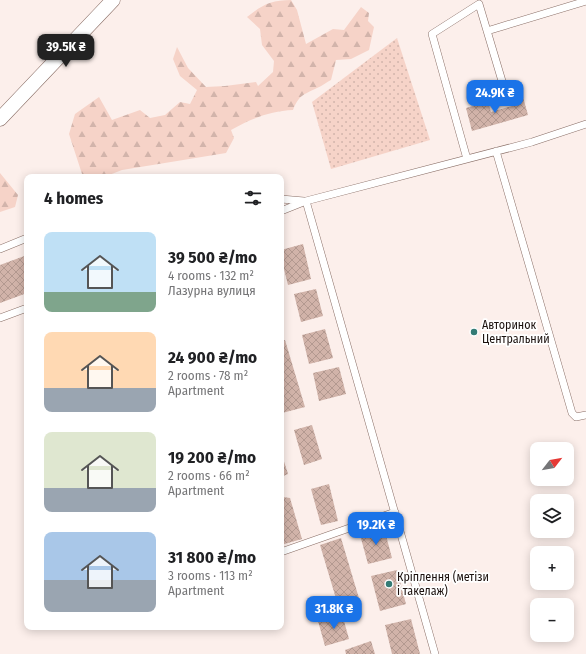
<!DOCTYPE html>
<html lang="en">
<head>
<meta charset="utf-8">
<style>
	:root { --surface:#fff; --page:#f6f6f6; --text:#202124; --muted:#757577; --accent:#1a73e8 }
	body { margin:0; font-family:"Fira Sans Condensed",sans-serif; background:var(--page); color:var(--text); height:100vh; display:flex; flex-direction:column; font-size:15px; white-space:nowrap }
	* { box-sizing:border-box; margin:0 }
	p { font-size:13px; color:var(--muted) }
	.icon { flex:none; width:22px; height:22px; fill:none; stroke:currentColor; stroke-width:2; stroke-linecap:round; stroke-linejoin:round }
	.map { position:relative; flex:1; overflow:hidden }
	.sheet { position:absolute; left:24px; top:174px; width:260px; height:456px; display:flex; flex-direction:column; background:var(--surface); border-radius:8px; box-shadow:0 2px 10px #0003 }
	.sheet>* { flex:none }
	.needle { width:26px; rotate:59deg }
	.buttons { position:absolute; left:530px; top:442px; display:grid; gap:8px }
	.buttons a { display:grid; place-items:center; width:44px; height:44px; border-radius:8px; background:var(--surface); box-shadow:0 2px 10px #0003; font-size:20px }
	.price { position:absolute; translate:-50% -34px; padding:0 9px; border-radius:8px; background:var(--accent); color:#fff; font-size:13px; line-height:26px; filter:drop-shadow(0 1px 2px #0008) }
	.price::after { content:''; position:absolute; left:50%; top:24px; width:12px; height:9px; margin-left:-6px; background:inherit; clip-path:polygon(0 0,100% 0,50% 100%) }
	.price.active { background:#222; color:#fff }
	ul { padding:0; list-style:none }
	li { display:flex; align-items:center; gap:12px; height:100px; padding:0 20px }
	li span { display:grid; place-items:center; flex:none; width:112px; height:80px; border-radius:8px; color:#555 }
	li>.icon { margin-inline-start:auto }
	span .icon { width:48px; height:48px; fill:#fffc; stroke-width:1 }
	li b { font-size:17px }
	h2 { display:flex; justify-content:space-between; align-items:center; height:48px; padding:0 20px; font-size:17px }
	.map>svg:first-child { display:block }
</style>
</head>
<body>
<div class="map">
<svg width="586" height="654" viewBox="0 0 586 654">
	<defs>
		<pattern id="grass-dots" width="8" height="8" patternUnits="userSpaceOnUse"><rect width="8" height="8" fill="#f6d3c8"/><path d="M2 2h.1M6 6h.1" fill="none" stroke="#d2b4ab" stroke-width="1.8" stroke-linecap="round"/></pattern>
		<pattern id="forest-firs" width="22" height="20" patternUnits="userSpaceOnUse"><rect width="22" height="20" fill="#f6d3c8"/><path d="M5 1l3.5 6h-7zM16 11l3.5 6h-7z" fill="#d2b4ab"/></pattern>
		<pattern id="building-cross-hatch" width="8" height="8" patternUnits="userSpaceOnUse"><rect width="8" height="8" fill="#d1b3a9"/><path d="M0 0l8 8M0 8l8-8" fill="none" stroke="#b39990"/></pattern>
	</defs>
	<rect width="100%" height="100%" fill="#fcefeb"/>
	<path fill="url(#grass-dots)" d="M 397,38 L 430,140 L 331,169 L 312,102 Z"/>
	<path fill="url(#forest-firs)" d="M 291,0 L 297,10 L 306,44 L 333,29 L 344,30 L 361,7 L 369,13 L 368,21 L 374,27 L 369,50 L 351,59 L 336,60 L 331,80 C 327,82 322,86 317,88 C 303,95 299,95 293,110 C 270,111 250,119 231,130 L 234,138 L 226,153 L 122,170 L 104,177 L 83,177 L 69,134 L 75,114 L 99,97 L 112,120 L 140,110 L 150,118 L 165,115 L 180,102 L 190,104 L 197,90 L 180,76 L 173,59 L 177,47 L 188,68 L 206,87 L 225,86 L 256,82 L 258,86 L 273,72 L 274,61 L 262,45 L 260,29 L 247,17 C 262,5 271,0 291,0 Z
		M 0,173 L 18,195 L 15,207 L 0,212 Z"/>
	<path fill="url(#building-cross-hatch)" d="M 523,97 L 528,115 L 472,131 L 466,108 L 488,102 L 491,112 L 512,106 L 511,101 Z
		M 303,244 L 311,279 L 288,285 L 281,257 L 281,250 Z
		M 27,255 L 27,293 L 0,303 L 0,265 Z
		M 316,289 L 323,316 L 301,322 L 294,294 Z
		M 325,329 L 333,358 L 309,364 L 302,335 Z
		M 285,340 L 305,407 L 282,413 L 281,409 L 281,341 Z
		M 339,367 L 346,394 L 319,401 L 313,373 Z
		M 312,425 L 322,459 L 304,465 L 294,430 Z
		M 281,452 L 288,474 L 281,477 Z
		M 329,484 L 338,521 L 321,525 L 311,489 Z
		M 281,490 L 283,497 L 290,498 L 302,539 L 281,545 Z
		M 384,528 L 392,558 L 368,564 L 360,535 Z
		M 341,538 L 361,605 L 340,612 L 320,545 Z
		M 397,570 L 406,604 L 380,611 L 371,576 Z
		M 342,614 L 349,639 L 325,646 L 318,621 Z
		M 411,619 L 420,654 L 392,654 L 385,625 Z
		M 371,641 L 375,654 L 346,654 L 345,650 Z"/>
	<g fill="none" stroke-linecap="round" stroke-linejoin="round">
		<g stroke="#896e66" stroke-width="8">
			<path id="service" d="M 487,31 L 586,1
				M 496,151 L 572,413 L 576,417 L 586,415
				M 467,159 L 432,34 L 479,4 L 502,81
				M 281,199 L 304,201
				M 306,201 L 435,654
				M 281,211 L 306,201 L 532,142 L 586,124
				M 0,249 L 27,238
				M 0,318 L 27,308
				M 281,552 L 395,512"/>
		</g>
		<g stroke="#896e66" stroke-width="15">
			<path id="minor" d="M 0,119 L 113,0"/>
		</g>
		<use href="#service" stroke="#fff" stroke-width="7"/>
		<use href="#minor" stroke="#fff" stroke-width="14"/>
	</g>
	<g fill="#337b75" stroke="#fff" stroke-width="1.5">
		<circle cx="474" cy="332" r="4"/>
		<circle cx="389" cy="584" r="4"/>
	</g>
	<g text-anchor="middle" stroke-width="3.5" stroke-linejoin="round" paint-order="stroke">
		<g font-size="12" fill="#1b110e" stroke="#fff" text-anchor="start">
			<text x="482" y="329">Авторинок<tspan x="482" dy="14">Центральний</tspan></text>
			<text x="397" y="581">Кріплення (метізи<tspan x="397" dy="14">і такелаж)</tspan></text>
		</g>
	</g>
</svg>
<div class="buttons">
<a><svg class="needle" viewBox="-14 -14 28 28"><path d="M0-13l5 13h-10z" fill="#e53935"/><path d="M0 13l5-13h-10z" fill="#757577"/></svg></a>
<a><svg class="icon" aria-label="layers" viewBox="0 0 24 24"><path d="M12 4l9 5-9 5-9-5zM3 14l9 5 9-5"/></svg></a>
<a>+</a>
<a>−</a>
</div>
<b class="price active" style="left:66px;top:68px">39.5K ₴</b>
<b class="price" style="left:495px;top:114px">24.9K ₴</b>
<b class="price" style="left:376px;top:546px">19.2K ₴</b>
<b class="price" style="left:334px;top:630px">31.8K ₴</b>
<section class="sheet">
<h2>4 homes<svg class="icon" aria-label="filters" viewBox="0 0 24 24"><path d="M4 7h16M4 17h16"/><circle cx="9" cy="7" r="2"/><circle cx="15" cy="17" r="2"/></svg></h2>
<ul>
<li><span style="background:linear-gradient(#bfe0f5 75%,#7fa58c 0)"><svg class="icon" aria-label="home" viewBox="0 0 24 24"><path d="M3 11l9-7 9 7M6 9v11h12V9"/></svg></span><div><b>39 500 ₴/mo</b><p>4 rooms · 132 m²</p><p>Лазурна вулиця</p></div></li>
<li><span style="background:linear-gradient(#ffd9b3 70%,#9aa5b1 0)"><svg class="icon" aria-label="home" viewBox="0 0 24 24"><path d="M3 11l9-7 9 7M6 9v11h12V9"/></svg></span><div><b>24 900 ₴/mo</b><p>2 rooms · 78 m²</p><p>Apartment</p></div></li>
<li><span style="background:linear-gradient(#dfe7d0 70%,#9aa5b1 0)"><svg class="icon" aria-label="home" viewBox="0 0 24 24"><path d="M3 11l9-7 9 7M6 9v11h12V9"/></svg></span><div><b>19 200 ₴/mo</b><p>2 rooms · 66 m²</p><p>Apartment</p></div></li>
<li><span style="background:linear-gradient(#a9c7e8 60%,#9aa5b1 0)"><svg class="icon" aria-label="home" viewBox="0 0 24 24"><path d="M3 11l9-7 9 7M6 9v11h12V9"/></svg></span><div><b>31 800 ₴/mo</b><p>3 rooms · 113 m²</p><p>Apartment</p></div></li>
</ul>
</section>
</div>
</body>
</html>
